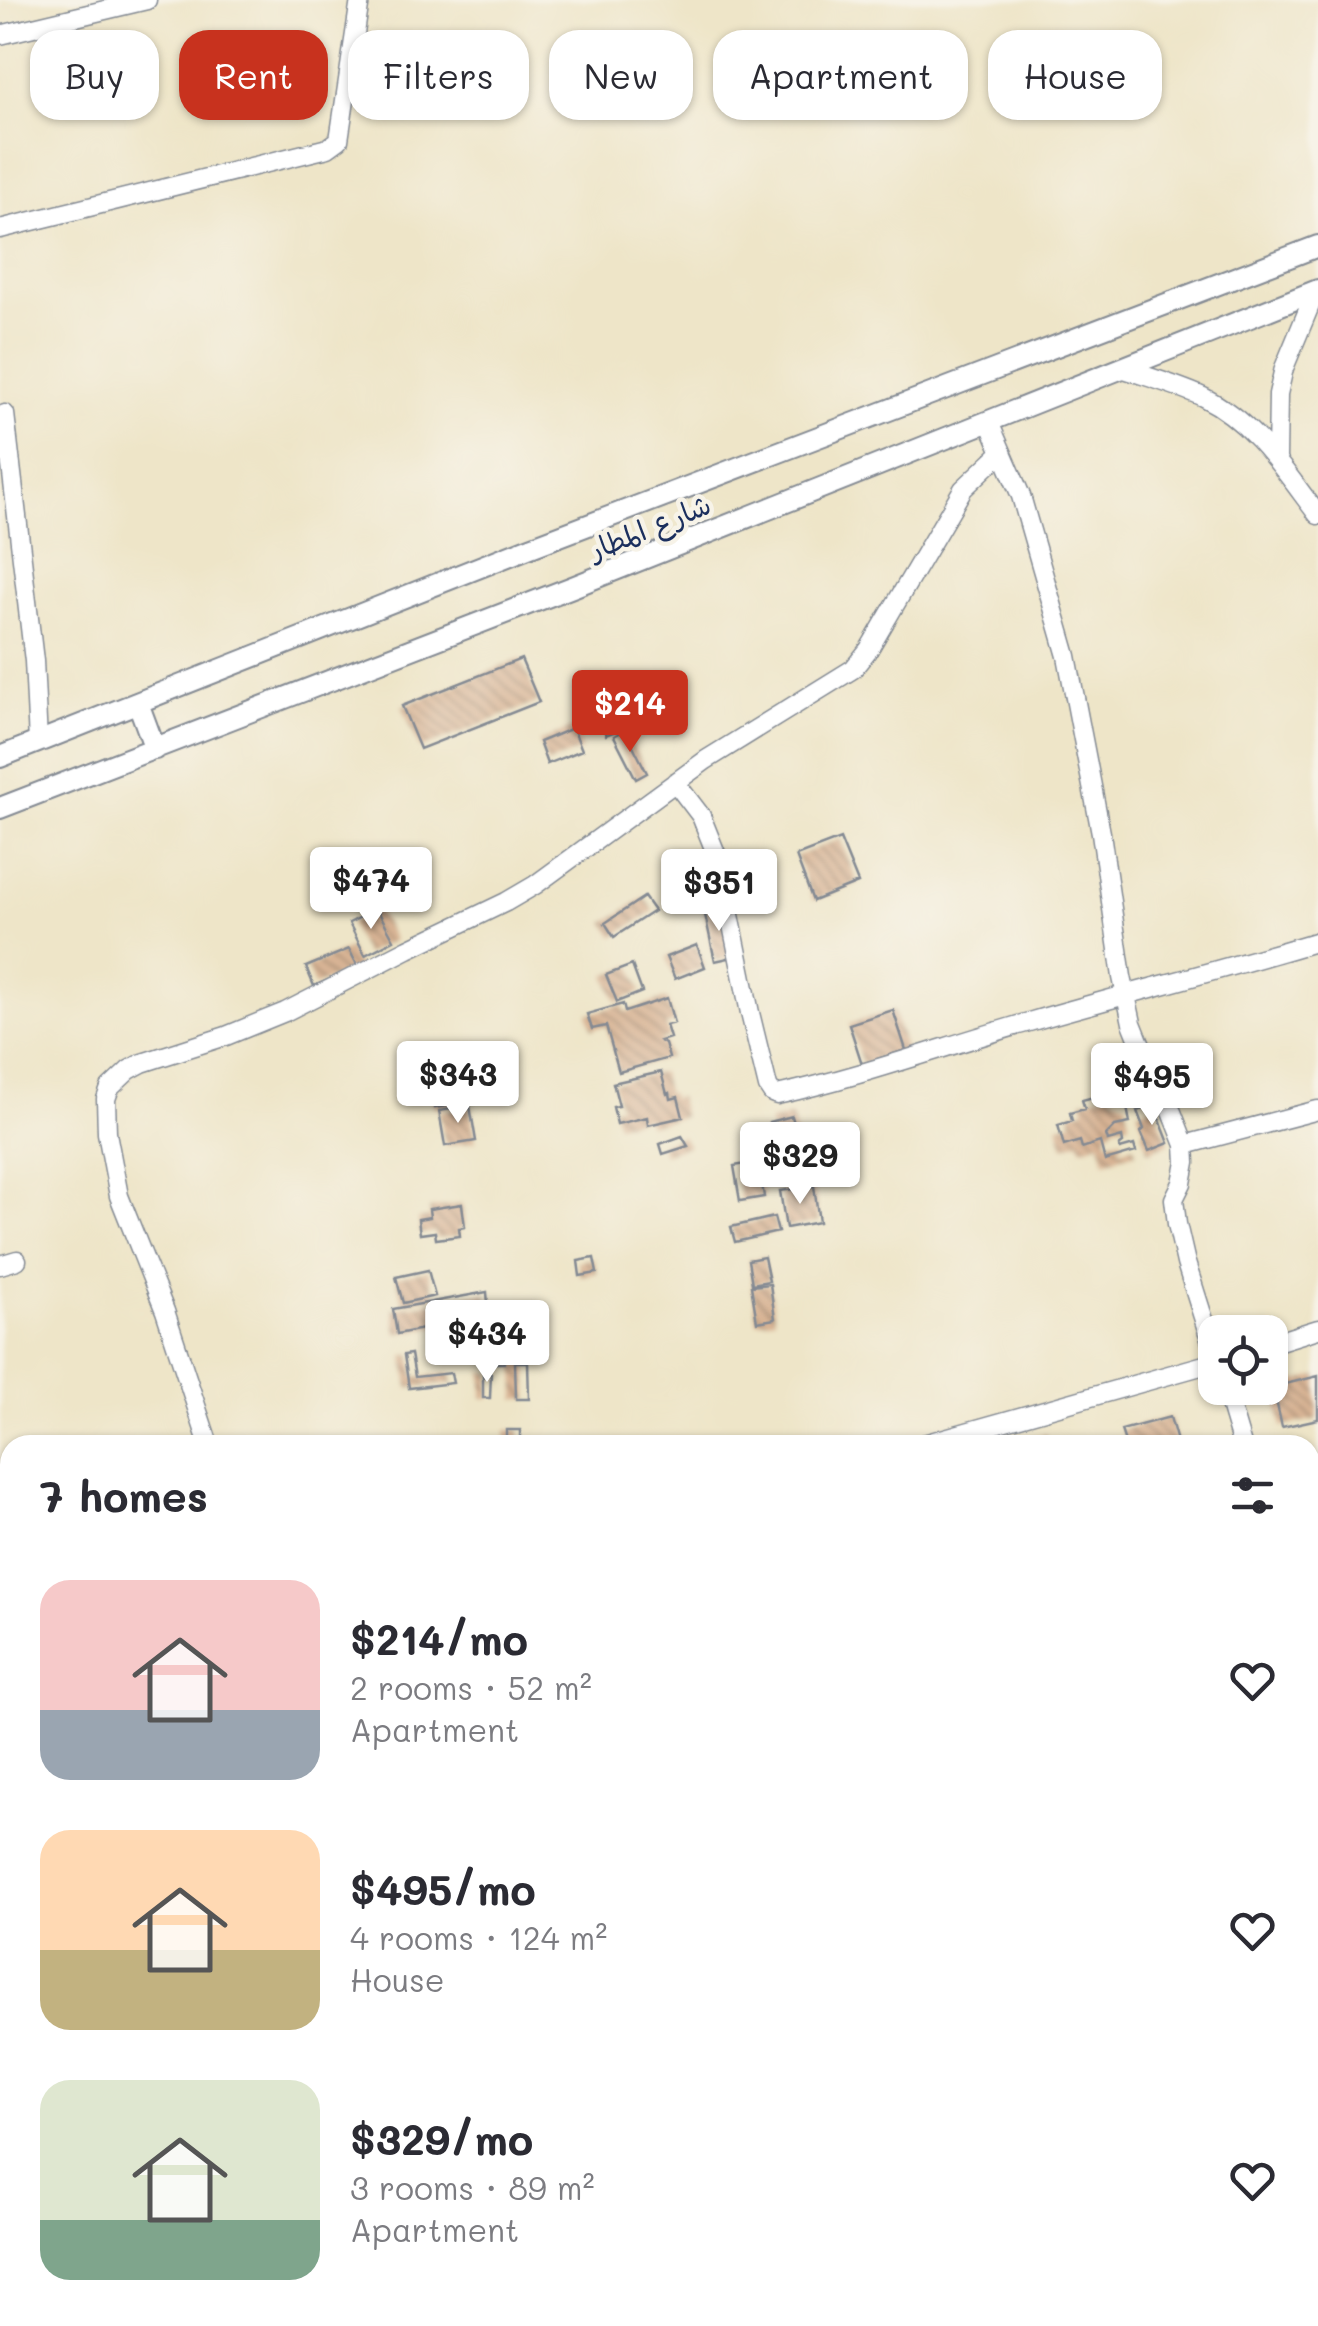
<!DOCTYPE html>
<html lang="en">
<head>
<meta charset="utf-8">
<style>
	:root { --surface:#fff; --page:#f2f2f3; --text:#2b2b33; --muted:#7c7c81; --accent:#c8321e }
	body { margin:0; font-family:Mali,"Playpen Sans Arabic",sans-serif; background:var(--page); color:var(--text); height:100vh; display:flex; flex-direction:column; font-size:38px; white-space:nowrap }
	* { box-sizing:border-box; margin:0 }
	p { font-size:32px; color:var(--muted) }
	.icon { flex:none; width:55px; height:55px; fill:none; stroke:currentColor; stroke-width:2; stroke-linecap:round; stroke-linejoin:round }
	.map { position:relative; flex:1; overflow:hidden }
	.details { position:absolute; left:0px; top:1435px; width:1320px; height:892px; display:flex; flex-direction:column; background:var(--surface); border-radius:30px 30px 0 0; box-shadow:0 2px 8px #0004 }
	.details>* { flex:none }
	.guide { position:absolute; left:30px; top:30px; width:1260px; height:90px; display:flex; gap:20px }
	.controls { position:absolute; left:1198px; top:1315px; display:grid; gap:20px }
	.controls a { display:grid; place-items:center; width:90px; height:90px; border-radius:20px; background:var(--surface); box-shadow:0 2px 8px #0004; font-size:50px }
	.price { position:absolute; translate:-50% -85px; padding:0 22px; border-radius:10px; background:#fff; color:#222; font-size:32px; line-height:65px; filter:drop-shadow(0 2px 5px #0008) }
	.price::after { content:''; position:absolute; left:50%; top:60px; width:30px; height:22px; margin-left:-15px; background:inherit; clip-path:polygon(0 0,100% 0,50% 100%) }
	.price.selected { background:var(--accent); color:#fff }
	ul { padding:0; list-style:none }
	li { display:flex; align-items:center; gap:30px; height:250px; padding:0 40px }
	li span { display:grid; place-items:center; flex:none; width:280px; height:200px; border-radius:30px; color:#555 }
	li>.icon { margin-inline-start:auto }
	span .icon { width:120px; height:120px; fill:#fffc; stroke-width:1 }
	li b { font-size:42px }
	h2 { display:flex; justify-content:space-between; align-items:center; height:120px; padding:0 40px; font-size:42px }
	.pill { padding:0 35px; border-radius:30px; background:var(--surface); box-shadow:0 2px 8px #0004; font-size:35px; line-height:90px }
	.pill.selected { background:var(--accent); color:#fff }
	.map>svg:first-child { display:block }
</style>
</head>
<body>
<div class="map">
<svg width="1318" height="2326" viewBox="0 0 1318 2326">
	<defs>
		<pattern id="building-back-hatch" width="6" height="6" patternUnits="userSpaceOnUse" patternTransform="scale(2.5)"><rect width="6" height="6" fill="#d8b494"/><path d="M-1 5l2 2M0 0l6 6M5-1l2 2" fill="none" stroke="#ae937c"/></pattern>
	</defs>
	<rect width="100%" height="100%" fill="#f7f3e8"/>
	<filter id="ink" filterUnits="userSpaceOnUse"><feTurbulence type="fractalNoise" baseFrequency=".01" numOctaves="2"/><feDisplacementMap in="SourceGraphic" scale="20" xChannelSelector="R" yChannelSelector="G"/><feConvolveMatrix kernelMatrix="1 2 1 2 8 2 1 2 1" color-interpolation-filters="sRGB"/></filter>
	<filter id="wash" filterUnits="userSpaceOnUse"><feTurbulence type="fractalNoise" baseFrequency=".0048" numOctaves="4" result="noise"/><feDisplacementMap in="SourceGraphic" scale="40" xChannelSelector="R" yChannelSelector="G"/><feGaussianBlur stdDeviation="2.25" result="paint"/><feColorMatrix in="noise" values="0 0 0 0 0 0 0 0 0 0 0 0 0 0 0 0 0 1.4 0 .05"/><feComposite in="paint" operator="in"/></filter>
	<g filter="url(#wash)">
		<rect width="100%" height="100%" fill="#eee5c8"/>
		<g id="blocks">
			<path fill="url(#building-back-hatch)" d="M 521,659 L 539,702 L 420,749 L 402,706 Z
				M 617,691 L 631,725 L 606,735 L 591,702 Z
				M 573,728 L 582,750 L 547,764 L 539,742 Z
				M 625,730 L 647,773 L 636,779 L 614,736 Z
				M 840,839 L 858,883 L 813,901 L 796,856 Z
				M 644,897 L 654,911 L 614,937 L 605,923 Z
				M 722,906 L 733,957 L 715,961 L 704,910 Z
				M 377,909 L 394,940 L 365,955 L 349,923 Z
				M 697,945 L 705,967 L 675,979 L 666,957 Z
				M 349,949 L 358,967 L 314,986 L 306,967 Z
				M 632,965 L 642,992 L 617,1002 L 606,975 Z
				M 667,998 L 674,1023 L 666,1025 L 670,1038 L 660,1041 L 665,1044 L 669,1058 L 619,1072 L 606,1026 L 592,1029 L 587,1014 L 623,1004 L 625,1012 Z
				M 893,1010 L 906,1050 L 862,1064 L 849,1024 Z
				M 433,1050 L 434,1056 L 450,1054 L 455,1088 L 421,1093 L 422,1100 L 409,1102 L 403,1059 L 425,1056 L 424,1051 Z
				M 661,1072 L 667,1094 L 670,1093 L 671,1099 L 678,1097 L 683,1117 L 648,1125 L 647,1117 L 617,1124 L 613,1107 L 619,1106 L 613,1083 Z
				M 469,1089 L 471,1101 L 435,1108 L 432,1096 Z
				M 1108,1093 L 1126,1102 L 1130,1123 L 1115,1126 L 1106,1135 L 1108,1141 L 1122,1137 L 1123,1143 L 1119,1146 L 1120,1149 L 1134,1145 L 1136,1152 L 1105,1161 L 1100,1142 L 1082,1148 L 1080,1141 L 1064,1146 L 1058,1125 L 1072,1121 L 1070,1113 L 1085,1109 L 1082,1100 Z
				M 1154,1105 L 1169,1143 L 1149,1151 L 1141,1132 L 1144,1129 L 1137,1111 Z
				M 470,1106 L 476,1141 L 445,1146 L 439,1111 Z
				M 792,1116 L 805,1165 L 782,1171 L 769,1122 Z
				M 682,1136 L 688,1146 L 663,1154 L 660,1144 Z
				M 776,1159 L 778,1174 L 761,1177 L 764,1197 L 740,1201 L 734,1166 Z
				M 814,1186 L 819,1222 L 786,1228 L 780,1191 Z
				M 462,1204 L 465,1227 L 459,1228 L 460,1236 L 436,1239 L 435,1232 L 420,1234 L 418,1219 L 430,1217 L 429,1209 Z
				M 774,1217 L 778,1232 L 735,1242 L 731,1227 Z
				M 764,1257 L 769,1281 L 752,1284 L 748,1260 Z
				M 594,1258 L 597,1273 L 580,1276 L 578,1261 Z
				M 428,1270 L 435,1296 L 403,1303 L 396,1277 Z
				M 770,1284 L 775,1319 L 757,1322 L 751,1286 Z
				M 487,1292 L 489,1316 L 397,1334 L 393,1309 Z
				M 490,1306 L 503,1306 L 504,1363 L 491,1363 Z
				M 411,1354 L 415,1377 L 451,1373 L 453,1383 L 409,1388 L 404,1355 Z
				M 515,1362 L 528,1362 L 529,1399 L 516,1399 Z
				M 483,1372 L 491,1373 L 490,1398 L 483,1398 Z
				M 1318,1376 L 1318,1419 L 1282,1427 L 1273,1387 Z
				M 1170,1417 L 1178,1445 L 1126,1445 L 1121,1430 Z
				M 506,1430 L 520,1430 L 520,1445 L 506,1445 Z
				M 1046,1433 L 1049,1445 L 1032,1445 L 1030,1438 Z
				M 1310,2215 L 1318,2237 L 1318,2270 L 1310,2272 Z
				M 1318,2297 L 1318,2326 L 1285,2326 L 1282,2318 L 1310,2318 L 1310,2300 Z
				M 339,2318 L 392,2318 L 375,2326 L 344,2326 Z
				M 806,2318 L 816,2318 L 820,2326 L 790,2326 Z"/>
		</g>
	</g>
	<g filter="url(#ink)">
		<use href="#blocks" fill-opacity="0" stroke="#848a93" stroke-width="2.5"/>
		<g fill="none" stroke-linecap="round" stroke-linejoin="round">
			<g stroke="#848a93" stroke-width="21">
				<path id="minor" d="M 0,35 L 147,0
					M 0,229 L 328,148 L 339,140 L 360,0
					M 1121,368 C 1148,377 1177,385 1203,397 C 1254,422 1285,472 1318,515
					M 5,414 L 34,661 L 38,742
					M 989,422 L 1021,496 L 1067,656 L 1101,833 L 1122,977 L 1132,1023 L 1155,1081 L 1172,1112 L 1185,1145 L 1186,1162 L 1182,1183 L 1174,1199 L 1177,1224 L 1186,1263 L 1215,1355
					M 1277,459 L 1278,394 L 1284,368 L 1316,291
					M 675,782 L 701,816 L 719,861 L 750,1013 L 768,1087 L 772,1093 L 777,1095 C 863,1076 945,1046 1029,1022 C 1125,994 1222,970 1318,941
					M 1185,1145 L 1318,1110
					M 0,1265 L 17,1260
					M 1270,1344 L 1318,1329
					M 1225,1388 L 1242,1445
					M 209,1445 L 165,1311 L 119,1196 L 107,1133 L 106,1099 L 110,1088 L 129,1070 L 142,1063 L 226,1036 L 285,1012 L 408,949 L 506,902 L 535,885 L 706,760 L 853,669 L 869,649 L 963,489 L 1002,452
					M 920,1445 L 1215,1362
					M 1310,1532 L 1318,1530
					M 1310,1669 L 1318,1696
					M 0,1735 L 10,1731
					M 1310,1815 L 1318,1812
					M 1310,2159 L 1318,2155
					M 0,2169 L 10,2167
					M 591,2318 L 596,2326
					M 875,2318 L 881,2326
					M 1254,2318 L 1257,2326
					M 525,2326 L 539,2318
					M 952,2326 L 989,2318"/>
			</g>
			<g stroke="#848a93" stroke-width="24">
				<path id="tertiary" d="M 138,703 L 155,749
					M 0,757 L 528,548 L 1318,246
					M 0,808 L 575,586 L 1318,290
					M 0,1989 L 10,1998
					M 286,2318 L 291,2326"/>
			</g>
			<use href="#minor" stroke="#fff" stroke-width="18"/>
			<use href="#tertiary" stroke="#fff" stroke-width="20"/>
		</g>
	</g>
	<g text-anchor="middle" stroke-width="9" stroke-linejoin="round" paint-order="stroke">
		<g font-size="28" fill="#1b2f5e" stroke="#f7f3e8">
			<text transform="translate(650 527) rotate(-22)" y="10">شارع المطار</text>
		</g>
	</g>
</svg>
<div class="controls">
<a><svg class="icon" aria-label="locate" viewBox="0 0 24 24"><circle cx="12" cy="12" r="6"/><path d="M12 2v4M12 18v4M2 12h4M18 12h4"/></svg></a>
</div>
<b class="price selected" style="left:630px;top:755px">$214</b>
<b class="price" style="left:371px;top:932px">$474</b>
<b class="price" style="left:719px;top:934px">$351</b>
<b class="price" style="left:458px;top:1126px">$343</b>
<b class="price" style="left:1152px;top:1128px">$495</b>
<b class="price" style="left:800px;top:1207px">$329</b>
<b class="price" style="left:487px;top:1385px">$434</b>
<div class="guide">
<a class="pill">Buy</a>
<a class="pill selected">Rent</a>
<a class="pill">Filters</a>
<a class="pill">New</a>
<a class="pill">Apartment</a>
<a class="pill">House</a>
</div>
<section class="details">
<h2>7 homes<svg class="icon" aria-label="filters" viewBox="0 0 24 24"><path d="M4 7h16M4 17h16"/><circle cx="9" cy="7" r="2"/><circle cx="15" cy="17" r="2"/></svg></h2>
<ul>
<li><span style="background:linear-gradient(#f6c9c9 65%,#9aa5b1 0)"><svg class="icon" aria-label="home" viewBox="0 0 24 24"><path d="M3 11l9-7 9 7M6 9v11h12V9"/></svg></span><div><b>$214/mo</b><p>2 rooms · 52 m²</p><p>Apartment</p></div><svg class="icon" aria-label="heart" viewBox="0 0 24 24"><path d="M12 20l-8-8c-3-5 5-10 8-4 3-6 11-1 8 4z"/></svg></li>
<li><span style="background:linear-gradient(#ffd9b3 60%,#c2b280 0)"><svg class="icon" aria-label="home" viewBox="0 0 24 24"><path d="M3 11l9-7 9 7M6 9v11h12V9"/></svg></span><div><b>$495/mo</b><p>4 rooms · 124 m²</p><p>House</p></div><svg class="icon" aria-label="heart" viewBox="0 0 24 24"><path d="M12 20l-8-8c-3-5 5-10 8-4 3-6 11-1 8 4z"/></svg></li>
<li><span style="background:linear-gradient(#dfe7d0 70%,#7fa58c 0)"><svg class="icon" aria-label="home" viewBox="0 0 24 24"><path d="M3 11l9-7 9 7M6 9v11h12V9"/></svg></span><div><b>$329/mo</b><p>3 rooms · 89 m²</p><p>Apartment</p></div><svg class="icon" aria-label="heart" viewBox="0 0 24 24"><path d="M12 20l-8-8c-3-5 5-10 8-4 3-6 11-1 8 4z"/></svg></li>
</ul>
</section>
</div>
</body>
</html>
